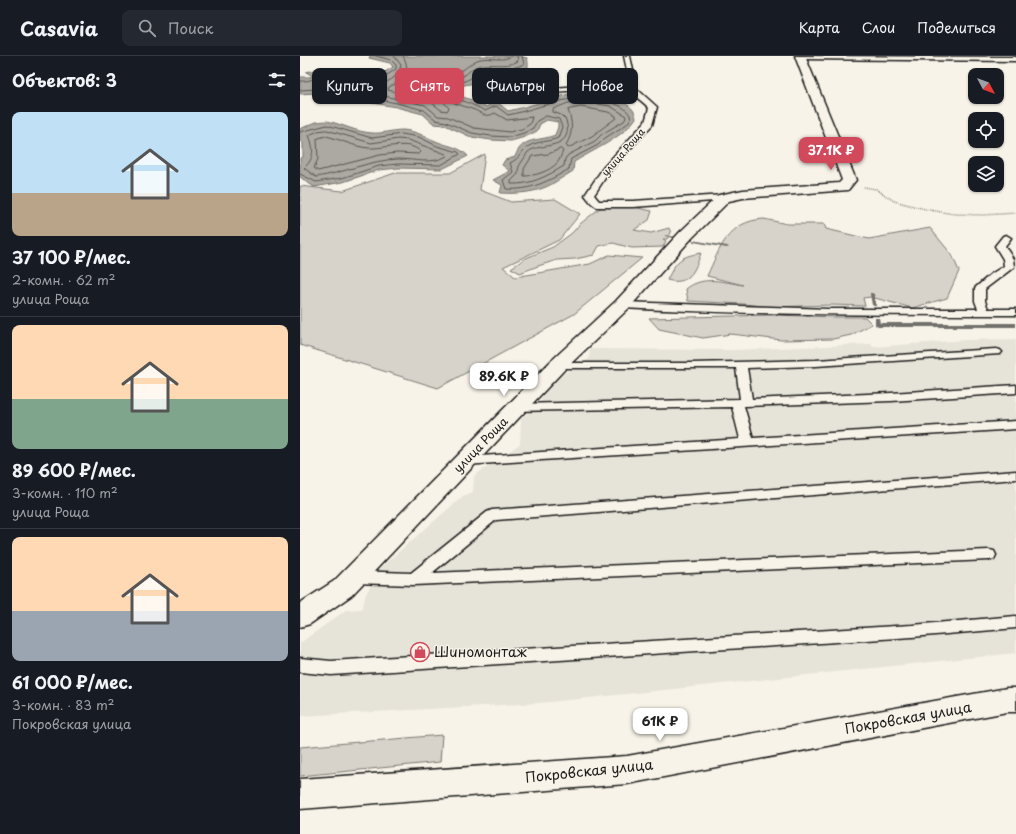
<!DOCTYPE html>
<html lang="ru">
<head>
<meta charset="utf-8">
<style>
	:root { --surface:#171b24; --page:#242831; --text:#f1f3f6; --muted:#9ea1a6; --line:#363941; --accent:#d1495b }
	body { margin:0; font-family:"Playpen Sans",sans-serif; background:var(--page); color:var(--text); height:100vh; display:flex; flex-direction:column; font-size:15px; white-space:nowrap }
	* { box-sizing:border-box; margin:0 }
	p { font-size:13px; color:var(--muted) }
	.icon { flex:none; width:22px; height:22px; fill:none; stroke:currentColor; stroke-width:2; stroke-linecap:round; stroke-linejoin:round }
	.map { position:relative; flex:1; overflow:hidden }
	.sheet { display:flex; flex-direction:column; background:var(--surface); width:300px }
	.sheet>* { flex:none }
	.hud { position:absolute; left:12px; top:12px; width:380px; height:36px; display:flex; gap:8px }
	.needle { width:26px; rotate:131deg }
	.fabs { position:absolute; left:668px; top:12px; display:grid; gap:8px }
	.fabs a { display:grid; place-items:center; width:36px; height:36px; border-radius:8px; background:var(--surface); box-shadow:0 1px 3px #0004; font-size:20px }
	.price { position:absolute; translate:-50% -34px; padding:0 9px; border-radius:8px; background:#fff; color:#222; font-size:13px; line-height:26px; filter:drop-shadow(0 1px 2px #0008) }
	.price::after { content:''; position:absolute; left:50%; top:24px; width:12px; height:9px; margin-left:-6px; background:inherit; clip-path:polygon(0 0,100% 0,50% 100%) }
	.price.on { background:var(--accent); color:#fff }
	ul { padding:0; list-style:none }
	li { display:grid; align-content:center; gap:8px; height:212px; padding:0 12px }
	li+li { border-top:1px solid var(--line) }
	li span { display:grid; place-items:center; height:124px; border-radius:8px; color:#555 }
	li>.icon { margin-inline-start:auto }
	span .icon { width:72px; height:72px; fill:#fffc; stroke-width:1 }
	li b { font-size:17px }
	h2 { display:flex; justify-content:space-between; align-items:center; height:48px; padding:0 12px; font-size:17px }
	.tag { padding:0 14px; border-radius:8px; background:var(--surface); box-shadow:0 1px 3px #0004; font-size:14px; line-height:36px }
	.tag.on { background:var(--accent); color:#fff }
	header { display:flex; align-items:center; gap:24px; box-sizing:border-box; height:56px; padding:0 20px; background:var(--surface); border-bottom:1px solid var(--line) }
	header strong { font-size:19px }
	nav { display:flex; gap:22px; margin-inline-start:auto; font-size:14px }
	.search { width:280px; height:36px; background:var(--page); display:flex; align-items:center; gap:10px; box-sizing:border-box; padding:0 14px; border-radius:8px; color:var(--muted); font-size:15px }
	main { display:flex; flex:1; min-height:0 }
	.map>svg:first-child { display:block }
</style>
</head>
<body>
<header>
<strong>Casavia</strong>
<div class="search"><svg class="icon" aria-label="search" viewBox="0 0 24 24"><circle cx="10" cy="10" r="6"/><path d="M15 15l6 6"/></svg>Поиск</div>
<nav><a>Карта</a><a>Слои</a><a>Поделиться</a></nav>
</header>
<main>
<section class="sheet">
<h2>Объектов: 3<svg class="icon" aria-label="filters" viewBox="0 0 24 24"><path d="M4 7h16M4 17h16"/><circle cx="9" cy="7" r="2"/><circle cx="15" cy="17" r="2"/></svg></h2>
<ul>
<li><span style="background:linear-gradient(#bfe0f5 65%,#b9a48a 0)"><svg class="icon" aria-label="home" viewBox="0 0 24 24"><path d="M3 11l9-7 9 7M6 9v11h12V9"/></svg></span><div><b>37 100 ₽/мес.</b><p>2-комн. · 62 m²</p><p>улица Роща</p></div></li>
<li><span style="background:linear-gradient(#ffd9b3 60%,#7fa58c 0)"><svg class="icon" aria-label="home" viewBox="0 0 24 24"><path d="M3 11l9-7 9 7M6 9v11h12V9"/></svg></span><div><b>89 600 ₽/мес.</b><p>3-комн. · 110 m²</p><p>улица Роща</p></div></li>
<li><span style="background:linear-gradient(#ffd9b3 60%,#9aa5b1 0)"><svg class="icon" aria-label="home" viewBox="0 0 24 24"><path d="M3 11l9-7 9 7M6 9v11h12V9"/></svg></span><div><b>61 000 ₽/мес.</b><p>3-комн. · 83 m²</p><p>Покровская улица</p></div></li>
</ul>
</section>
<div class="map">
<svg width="716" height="778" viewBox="0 0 716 778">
	<rect width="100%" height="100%" fill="#f7f3e8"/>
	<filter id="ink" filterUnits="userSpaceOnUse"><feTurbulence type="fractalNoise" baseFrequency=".025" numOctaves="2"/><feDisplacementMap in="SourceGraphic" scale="8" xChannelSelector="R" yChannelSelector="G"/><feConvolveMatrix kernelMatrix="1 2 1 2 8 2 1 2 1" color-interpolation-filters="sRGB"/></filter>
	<g filter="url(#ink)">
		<path fill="#e6e3d9" d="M 716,283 L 716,597 L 240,647 L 0,660 L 0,587 L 46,554 L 62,553 L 66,538 L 79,513 L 163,440 L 173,436 L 174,420 L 220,388 L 221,363 L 240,347 L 244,336 L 258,321 L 289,303 L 290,293 L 433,294 L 571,288 L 573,291 L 666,284 Z"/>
		<path fill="#d7d3cb" stroke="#7a7874" d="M 185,98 L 180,134 L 211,146 L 255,143 L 280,158 L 259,184 L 203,211 L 215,221 L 290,208 L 309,199 L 342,202 L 274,258 L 138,332 L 0,289 L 0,130 L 42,135 L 95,117 L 150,117 Z
			M 328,150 L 352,155 L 349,164 L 334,174 L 351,177 L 369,172 L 371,177 L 367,183 L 363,183 L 366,185 L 363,191 L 332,192 L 313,187 L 299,190 L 294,199 L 275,203 L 257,204 L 238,210 L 220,217 L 211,212 L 226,202 L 253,191 L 272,177 L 280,168 L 300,152 Z
			M 464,163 L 487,168 L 524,168 L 526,173 L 569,183 L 630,172 L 652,199 L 659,215 L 647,242 L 612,252 L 571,241 L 563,242 L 565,250 L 531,249 L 474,251 L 443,248 L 388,245 L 386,233 C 403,219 424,226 443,229 L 407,220 C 420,192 428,165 464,163 Z
			M 401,197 C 395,215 389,230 367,224 C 377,204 379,201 401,197 Z
			M 473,259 L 537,261 L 565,261 L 572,268 L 551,279 L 533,283 L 481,284 L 431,278 L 403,282 L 359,273 L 349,262 Z
			M 142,679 L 140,706 L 0,720 L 0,691 Z"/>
		<path fill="#aca9a2" stroke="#72716c" d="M 70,0 L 220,0 L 227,2 L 228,6 L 228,11 C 220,15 212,18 204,19 C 195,19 175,13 175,27 L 159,30 L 152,35 C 162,43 175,43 186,51 L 196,45 L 208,55 C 228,51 246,44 265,39 C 282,34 322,39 333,54 C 335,56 335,60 336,62 C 323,82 293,94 274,106 L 273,115 C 266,119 259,124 252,128 C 236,137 217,138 200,137 L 202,129 L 193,124 L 210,115 L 202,109 L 205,104 L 215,101 C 222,80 239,86 255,79 L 258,71 L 258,66 L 247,64 L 240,68 L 237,75 L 225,81 L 211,85 L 191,84 L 171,81 L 145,69 L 134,68 L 123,58 L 96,51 L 16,37 L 0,38 L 0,21 L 9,21 L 13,20 L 6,16 C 21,12 33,12 48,15 L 28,24 C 44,30 80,21 93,11 L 90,7 L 69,2 Z
			M 27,65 C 42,68 56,76 72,77 C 82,78 92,74 103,74 C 116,75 126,81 138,86 C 150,91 158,90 168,100 L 142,113 L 98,112 L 79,114 L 43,126 L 14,131 L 0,121 L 0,102 L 3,101 L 3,87 L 0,85 L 0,73 L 16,66 Z"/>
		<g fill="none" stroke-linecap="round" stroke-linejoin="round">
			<path stroke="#565452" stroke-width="1" d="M 94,0 L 101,9 C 98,27 77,29 62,32 L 61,35 L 125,49 L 138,60 L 148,61 L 174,72 L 210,76 L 222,73 L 230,68 L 232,61 L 207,64 L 195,57 C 184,63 182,56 172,53 C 160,48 146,48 143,33 C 147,23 154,24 163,20 C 168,18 170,13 175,11 C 189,5 204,13 218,5 L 217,0
				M 103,0 C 112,15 103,25 89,31 L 88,34 L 127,43 L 141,54 L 147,55 L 149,52 C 136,39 132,24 153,16 C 156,14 159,15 162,14 C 169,11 173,4 181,3 C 189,1 206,6 211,0
				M 0,25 C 8,25 14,25 17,17 L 26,16 L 28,19 L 26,25 L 28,28 C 50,33 78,27 96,13 L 96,9 L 91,4 L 76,0
				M 0,34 L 17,33 L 97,47 L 124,54 L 136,64 L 146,66 L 172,77 L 191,80 L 210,81 L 224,77 L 233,72 L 237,65 L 246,60 L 259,63 L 262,71 L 258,82 C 249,86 238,85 229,90 C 221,94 221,102 210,107 L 213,116 L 203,124 L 206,133 C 230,135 249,125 269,113 L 271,103 L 298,89 L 305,82 L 327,68 L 331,62 C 328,53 321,50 313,47 C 277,33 243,52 208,59 L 196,50 L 185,55 C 173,48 160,45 149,37 L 150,30 C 156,27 165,26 171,22 C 174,20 176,16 180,15 C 195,10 208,16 224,8 L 222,0
				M 281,45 L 310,50 L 325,59 L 326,62 L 324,65 L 302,78 L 295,85 L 268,99 L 265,103 L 264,110 C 247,120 231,129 211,128 L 211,125 L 218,118 C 218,111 219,110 223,104 C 225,102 226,98 228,96 C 239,86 275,96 266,64 L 261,59 L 253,56 L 253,53 L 268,47 Z
				M 281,51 L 308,56 L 316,60 L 316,62 L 292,80 L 268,92 L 266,89 C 273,77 273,67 268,54 Z
				M 27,74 L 71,87 L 98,83 L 108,84 L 146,98 L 147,100 C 132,109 114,103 98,103 C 70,104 44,117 16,121 L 4,112 C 15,102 14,92 9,79 L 18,75 Z
				M 0,76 L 27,69 L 72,82 L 102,78 L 119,81 L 137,90 L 158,96 L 160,98 L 141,109 L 98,108 L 79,110 L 42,122 L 16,126 L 0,118
				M 26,80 C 40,83 54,91 69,92 C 85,93 108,83 121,96 L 119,98 L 97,97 L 80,99 L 18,115 L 14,112 L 18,103 L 17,83 Z
				M 261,93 L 263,95 C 261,99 260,104 257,107 C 250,115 235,120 224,120 L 224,113 L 232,100 L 248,98 Z"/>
			<path fill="#72716c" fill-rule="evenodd" d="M 365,179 L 376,181 L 378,182 L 376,183 L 365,180 Z
				M 392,184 L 427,190 L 429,191 L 427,192 L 394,186 L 392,185 Z
				M 570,237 L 572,237 L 574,238 L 576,249 L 576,250 L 574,250 L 572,249 L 570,238 Z
				M 575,262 L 579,262 L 580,267 L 716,267 L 716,271 L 578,271 L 575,269 Z"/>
			<g stroke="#1c1c1c" stroke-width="3">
				<path id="lane" d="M 324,0 L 330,0 L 337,33 L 357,51 L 352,69 L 309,116 L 294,139 L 299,145 L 333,145 L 424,139 L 427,140 L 428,142 L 427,144 L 333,151 L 297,151 C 292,149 288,143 285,139 L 303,112 L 345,66 L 349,52 C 343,46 336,40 329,37 C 311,30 273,35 253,36 L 250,34 L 253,32 C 279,30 306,27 331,33 Z
					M 499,0 L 716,1 L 716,5 L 501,3 L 499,2 Z
					M 706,179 L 711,182 L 705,190 L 713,203 L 714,211 L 685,233 L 685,245 L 688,253 L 716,253 L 716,259 C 585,259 453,259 322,252 L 317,249 L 322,246 L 529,253 L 678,253 L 675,245 L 675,232 L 691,218 L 704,210 L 703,203 L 695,190 L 703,180 Z
					M 696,293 L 700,294 L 702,296 L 700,298 L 516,310 L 447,312 L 452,343 L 591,337 L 716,329 L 716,337 L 591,345 L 444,350 L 453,382 L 716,365 L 716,373 L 165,409 L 160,408 L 158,405 L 160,402 L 165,401 L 440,383 L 432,351 L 212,355 L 210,352 L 212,349 L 216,348 L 440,343 L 436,312 L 253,312 L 251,310 L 253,308 L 257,307 L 392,307 L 516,304 Z
					M 716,415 L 716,423 L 196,464 L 132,517 L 689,494 L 694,495 L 696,499 L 694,503 L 689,504 L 114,529 L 54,527 L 49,525 L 46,521 L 49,517 L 54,515 L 111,517 L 187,456 L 192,454 Z
					M 716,560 L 716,572 L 612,581 L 31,619 L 0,616 L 0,602 L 31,605 L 612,569 Z"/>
			</g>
			<g stroke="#1c1c1c" stroke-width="3">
				<path id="street" d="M 495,0 L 505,0 L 556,124 L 548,134 L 443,142 L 429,145 L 392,182 L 328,253 L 264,314 L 52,539 L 10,568 L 0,571 L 0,547 L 34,525 L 250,306 L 316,245 L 380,176 L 419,139 L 443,134 L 539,127 L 542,124 Z
					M 707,632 L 716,632 L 716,656 L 707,656 L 327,728 L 0,753 L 0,723 L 327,700 Z"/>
			</g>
			<path stroke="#1c1c1c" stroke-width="1.5" stroke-dasharray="0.5 1.5" stroke-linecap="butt" d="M 564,131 L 576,133 L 594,145 L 629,154 L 654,158 L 683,159 L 716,157"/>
			<use href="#lane" fill="#f7f3e8" fill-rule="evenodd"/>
			<use href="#street" fill="#f7f3e8" fill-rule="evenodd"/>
		</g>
	</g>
	<defs>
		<g id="shop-ring" transform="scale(1)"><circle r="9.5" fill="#f7f3e8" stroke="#d1495b" stroke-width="1.5"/><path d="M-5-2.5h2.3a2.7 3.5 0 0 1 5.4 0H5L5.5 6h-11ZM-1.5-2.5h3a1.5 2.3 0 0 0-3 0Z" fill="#d1495b"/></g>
	</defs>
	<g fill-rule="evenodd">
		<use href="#shop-ring" x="120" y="596"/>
	</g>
	<g text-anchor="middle" stroke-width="3" stroke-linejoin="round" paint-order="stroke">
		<g font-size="10" fill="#1c1c1c" stroke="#f7f3e8">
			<text transform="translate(323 96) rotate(-49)" y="4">улица Роща</text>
		</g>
		<g font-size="12" fill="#1c1c1c" stroke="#f7f3e8">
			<text transform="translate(181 389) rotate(-46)" y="4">улица Роща</text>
		</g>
		<g font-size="14" fill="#1c1c1c" stroke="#f7f3e8" text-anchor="start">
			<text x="134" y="601">Шиномонтаж</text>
		</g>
		<g font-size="14" fill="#1c1c1c" stroke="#f7f3e8">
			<text transform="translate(608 662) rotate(-10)" y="5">Покровская улица</text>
			<text transform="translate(289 715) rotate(-6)" y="5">Покровская улица</text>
		</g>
	</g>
</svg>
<div class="fabs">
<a><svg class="needle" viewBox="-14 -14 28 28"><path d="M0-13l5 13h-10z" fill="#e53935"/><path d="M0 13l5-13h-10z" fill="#9ea1a6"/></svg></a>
<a><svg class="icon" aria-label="locate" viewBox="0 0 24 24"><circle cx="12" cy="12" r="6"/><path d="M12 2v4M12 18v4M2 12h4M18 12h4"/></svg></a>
<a><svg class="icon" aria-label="layers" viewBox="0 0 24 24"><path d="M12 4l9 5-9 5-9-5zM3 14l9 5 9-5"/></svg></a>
</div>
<b class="price on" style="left:531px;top:115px">37.1K ₽</b>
<b class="price" style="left:204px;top:341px">89.6K ₽</b>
<b class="price" style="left:360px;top:686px">61K ₽</b>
<div class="hud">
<a class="tag">Купить</a>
<a class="tag on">Снять</a>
<a class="tag">Фильтры</a>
<a class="tag">Новое</a>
</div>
</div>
</main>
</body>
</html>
